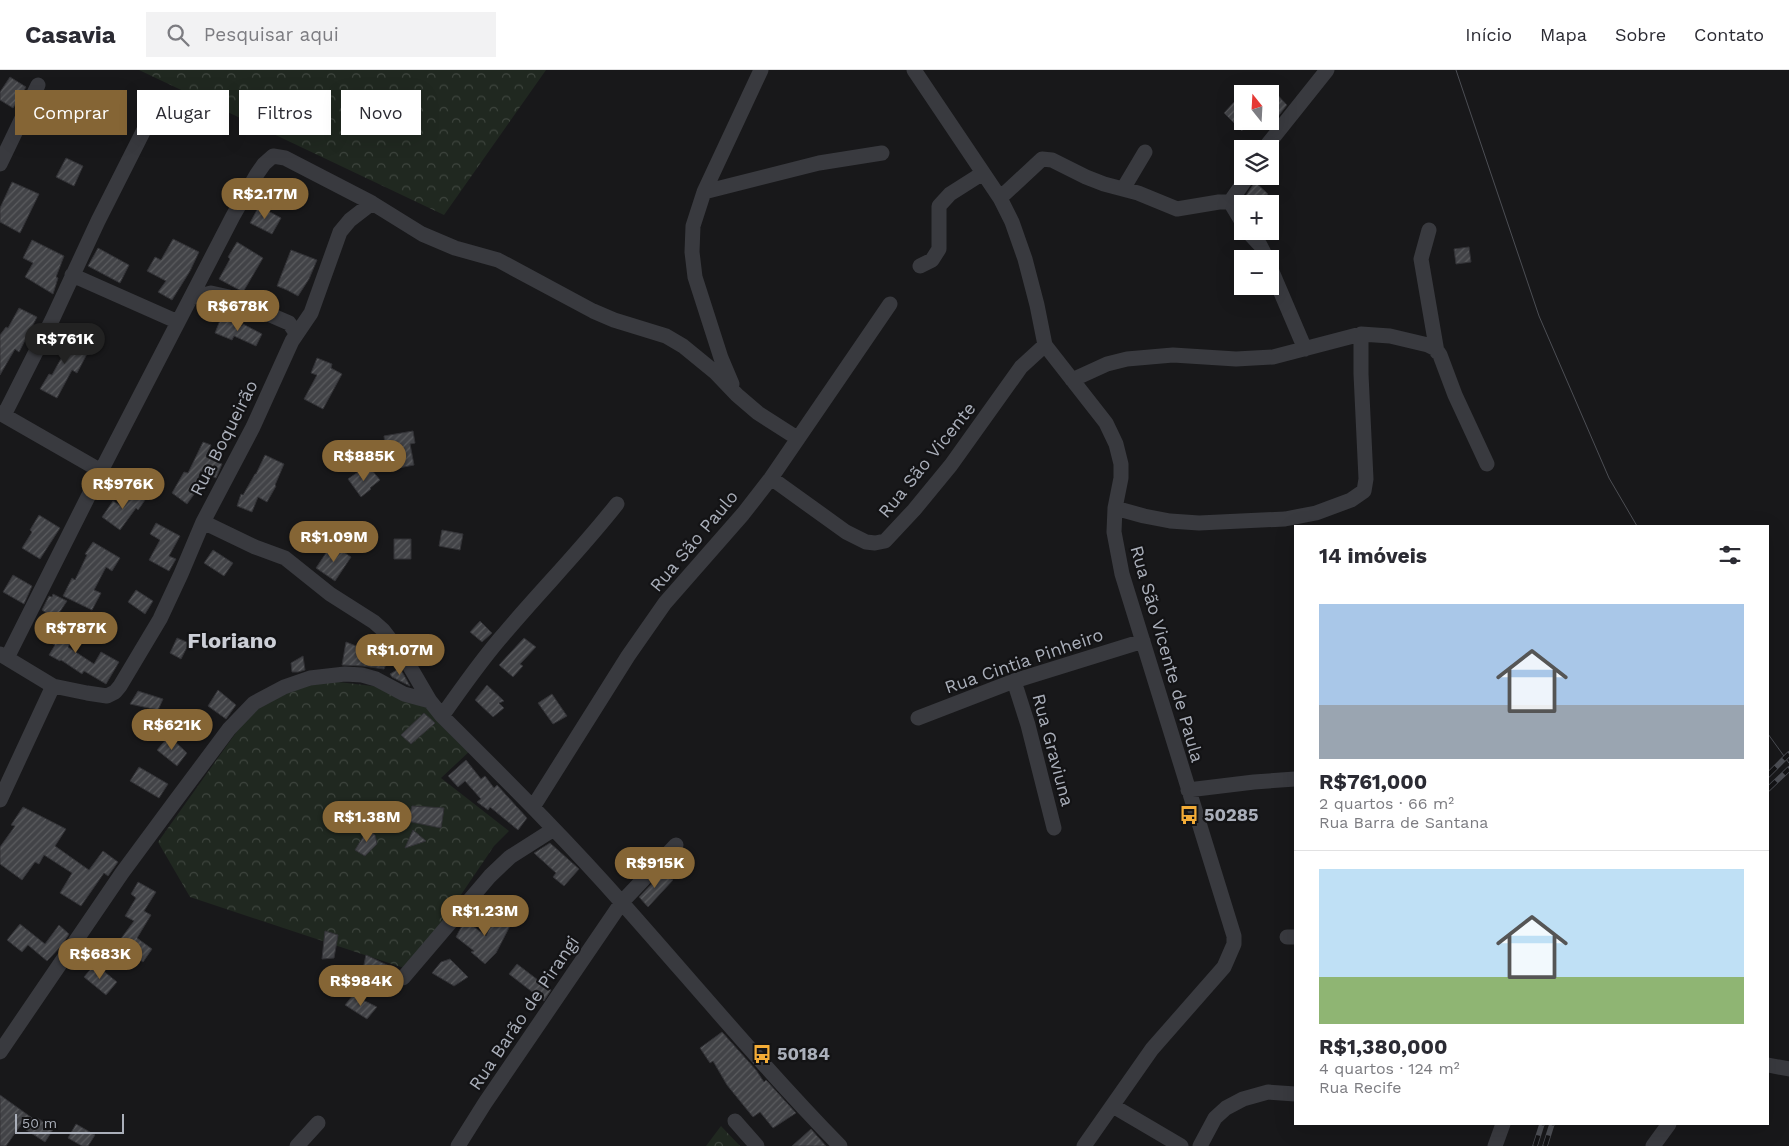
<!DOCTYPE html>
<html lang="pt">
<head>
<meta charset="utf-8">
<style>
	:root { --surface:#fff; --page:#f2f2f3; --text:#2b2b33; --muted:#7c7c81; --line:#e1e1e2; --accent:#856535 }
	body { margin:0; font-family:"Work Sans",sans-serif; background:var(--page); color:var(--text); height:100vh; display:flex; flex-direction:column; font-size:19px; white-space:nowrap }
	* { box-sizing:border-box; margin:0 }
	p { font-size:16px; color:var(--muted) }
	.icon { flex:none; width:28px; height:28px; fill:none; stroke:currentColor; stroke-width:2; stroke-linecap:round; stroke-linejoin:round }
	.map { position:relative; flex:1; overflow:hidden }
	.panel { position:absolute; left:1294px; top:455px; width:475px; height:600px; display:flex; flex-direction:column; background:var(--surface); border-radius:0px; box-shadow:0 5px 20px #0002 }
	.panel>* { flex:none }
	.banner { position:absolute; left:15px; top:20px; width:475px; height:45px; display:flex; gap:10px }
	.needle { width:32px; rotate:342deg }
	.fabs { position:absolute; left:1234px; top:15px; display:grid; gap:10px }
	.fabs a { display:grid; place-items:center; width:45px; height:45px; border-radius:0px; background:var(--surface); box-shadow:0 5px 20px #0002; font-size:25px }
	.scale { position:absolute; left:15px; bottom:12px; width:109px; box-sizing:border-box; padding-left:5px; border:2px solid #aaafba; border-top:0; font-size:14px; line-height:18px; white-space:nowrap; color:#aaafba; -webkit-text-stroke:4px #131315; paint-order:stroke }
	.price { position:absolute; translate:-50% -42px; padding:0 11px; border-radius:18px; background:var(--accent); color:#fff; font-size:16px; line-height:32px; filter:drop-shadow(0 1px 2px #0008) }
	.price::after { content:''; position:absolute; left:50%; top:30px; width:15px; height:11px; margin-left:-8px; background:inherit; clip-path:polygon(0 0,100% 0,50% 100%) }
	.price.current { background:#222; color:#fff }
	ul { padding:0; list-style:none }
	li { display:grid; align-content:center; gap:10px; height:265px; padding:0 25px }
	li+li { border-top:1px solid var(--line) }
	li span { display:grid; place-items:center; height:155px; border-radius:0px; color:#555 }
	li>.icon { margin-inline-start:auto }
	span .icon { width:90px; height:90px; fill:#fffc; stroke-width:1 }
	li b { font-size:21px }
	h2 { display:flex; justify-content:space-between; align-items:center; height:60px; padding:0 25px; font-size:21px }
	.tag { padding:0 18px; border-radius:0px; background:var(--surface); box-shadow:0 5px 20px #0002; font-size:18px; line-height:45px }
	.tag.current { background:var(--accent); color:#fff }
	header { display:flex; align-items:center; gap:30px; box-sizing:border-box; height:70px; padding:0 25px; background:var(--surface); border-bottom:1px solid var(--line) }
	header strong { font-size:24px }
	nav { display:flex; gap:28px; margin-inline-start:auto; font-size:18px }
	.search { width:350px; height:45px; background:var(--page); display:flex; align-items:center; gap:12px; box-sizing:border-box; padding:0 18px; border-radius:0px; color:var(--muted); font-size:19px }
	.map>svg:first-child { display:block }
</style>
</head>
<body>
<header>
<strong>Casavia</strong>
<div class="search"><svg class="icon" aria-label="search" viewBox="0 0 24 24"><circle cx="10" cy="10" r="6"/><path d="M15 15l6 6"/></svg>Pesquisar aqui</div>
<nav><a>Início</a><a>Mapa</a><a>Sobre</a><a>Contato</a></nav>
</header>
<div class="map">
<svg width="1789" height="1076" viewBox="0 0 1789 1076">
	<defs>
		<pattern id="forest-crowns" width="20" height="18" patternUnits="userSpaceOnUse" patternTransform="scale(1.25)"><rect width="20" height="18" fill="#202820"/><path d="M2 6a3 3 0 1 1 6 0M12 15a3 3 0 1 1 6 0" fill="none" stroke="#3e453e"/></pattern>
		<pattern id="building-hatch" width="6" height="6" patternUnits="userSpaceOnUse" patternTransform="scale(1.25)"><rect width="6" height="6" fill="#424347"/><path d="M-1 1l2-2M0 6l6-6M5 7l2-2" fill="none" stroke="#5b5c5f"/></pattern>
	</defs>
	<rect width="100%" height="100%" fill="#18181a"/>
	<path fill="url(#forest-crowns)" d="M 139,0 L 546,0 L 444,145 Z
		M 313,609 L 381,617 L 423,633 L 471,680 L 441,708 L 509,761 L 494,776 L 410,900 L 190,827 L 158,772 L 257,633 Z
		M 721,1056 L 740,1076 L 706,1076 Z"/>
	<path fill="url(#building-hatch)" stroke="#323236" d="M 10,7 L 26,17 L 13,38 L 0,30 L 0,22 Z
		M 1270,17 L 1287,35 L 1276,49 L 1270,43 Z
		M 1235,31 L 1242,37 L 1242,61 L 1224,43 Z
		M 66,88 L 83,96 L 74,116 L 56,107 Z
		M 12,112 L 39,124 L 20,163 L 0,152 L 0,138 Z
		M 1255,112 L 1268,124 L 1259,134 L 1253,134 L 1245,127 Z
		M 259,136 L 281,148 L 272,164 L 250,153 Z
		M 173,169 L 199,182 L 190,201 L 172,230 L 158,222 L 166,211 L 147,201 L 155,187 L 161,190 Z
		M 32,170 L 64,186 L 56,207 L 58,208 L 53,224 L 25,207 L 33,193 L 23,188 Z
		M 237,172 L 263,188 L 243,222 L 219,209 L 230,189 L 228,187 Z
		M 1469,177 L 1471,192 L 1456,194 L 1454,179 Z
		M 98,178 L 129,195 L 120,213 L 88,196 Z
		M 291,180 L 317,190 L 309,209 L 298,226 L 287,220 L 277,216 Z
		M 19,238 L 37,247 L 19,282 L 15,279 L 0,305 L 0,265 L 6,257 L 8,258 Z
		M 221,248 L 242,256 L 243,254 L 262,264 L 256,276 L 234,266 L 232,270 L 215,263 Z
		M 63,264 L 90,278 L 77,303 L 72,300 L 57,328 L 40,319 L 49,304 L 52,305 L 63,285 L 54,280 Z
		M 317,288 L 332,294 L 331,298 L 342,304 L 323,339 L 304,329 L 317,305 L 311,303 Z
		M 413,361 L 415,373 L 410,374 L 414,395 L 388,400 L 384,366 Z
		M 203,372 L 211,375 L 206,387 L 222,394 L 216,408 L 201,401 L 193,422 L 195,423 L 187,434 L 172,423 L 184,402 L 188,403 Z
		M 265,385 L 284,394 L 275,415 L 276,416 L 267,432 L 258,427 L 252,442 L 237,436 L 241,424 L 243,425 L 255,404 L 256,404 Z
		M 371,399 L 380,410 L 370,418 L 371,419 L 361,427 L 348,409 L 358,402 L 361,407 Z
		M 132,421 L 145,430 L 138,440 L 136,438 L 120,460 L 102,447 L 113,431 L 121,436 Z
		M 39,445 L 60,458 L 40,489 L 22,478 L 32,462 L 30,460 Z
		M 156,453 L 180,466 L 169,486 L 176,489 L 169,501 L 149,490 L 160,470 L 150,464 Z
		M 442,460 L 463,464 L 460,480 L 439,476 Z
		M 394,469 L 411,469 L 411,489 L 394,489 Z
		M 93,472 L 120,488 L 112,501 L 106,497 L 94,520 L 101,523 L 92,540 L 63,526 L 72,508 L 75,510 L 87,485 L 85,484 Z
		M 332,474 L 351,487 L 335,511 L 316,498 Z
		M 213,480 L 233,493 L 224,506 L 204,493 Z
		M 13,505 L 32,516 L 24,534 L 3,522 Z
		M 136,520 L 153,531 L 145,544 L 128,532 Z
		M 53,524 L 67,531 L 55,549 L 42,540 L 49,526 L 52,527 Z
		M 47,550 L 75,565 L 68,577 L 94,594 L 101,582 L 119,592 L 106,614 L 84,601 L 82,604 L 61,590 L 60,591 L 49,585 L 55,575 L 38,566 Z
		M 480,551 L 492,563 L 482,572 L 470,562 Z
		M 177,568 L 189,573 L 181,589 L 170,583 Z
		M 524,568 L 536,577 L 520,594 L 523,596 L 513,607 L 499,595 Z
		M 346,572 L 374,583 L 376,575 L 383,576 L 390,585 L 384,599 L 363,596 L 342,595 Z
		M 303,586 L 305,600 L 298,602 L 292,602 L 291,593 Z
		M 400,598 L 410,616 L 392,607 L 390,604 Z
		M 487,615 L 504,631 L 499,633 L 504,638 L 493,647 L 475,630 Z
		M 218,620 L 236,635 L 226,649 L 208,636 Z
		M 138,621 L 163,629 L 158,640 L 130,634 Z
		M 552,624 L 567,646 L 553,654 L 538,633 Z
		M 424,643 L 435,653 L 411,674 L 401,665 Z
		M 169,666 L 187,683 L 177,696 L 157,680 Z
		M 466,690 L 481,709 L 485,706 L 494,718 L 497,715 L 527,748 L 518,760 L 490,737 L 488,740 L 477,732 L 481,729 L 465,711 L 458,717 L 448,706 Z
		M 139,697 L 168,714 L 159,728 L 130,711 Z
		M 391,732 L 410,743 L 412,736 L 444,738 L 441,758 L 387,747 Z
		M 23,737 L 66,759 L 55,776 L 89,800 L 103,781 L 118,792 L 108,806 L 104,803 L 81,836 L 60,823 L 72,803 L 44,785 L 39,794 L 35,792 L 22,810 L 0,794 L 0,777 L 15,756 L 11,755 Z
		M 368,759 L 375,765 L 377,774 L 365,786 L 355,780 Z
		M 413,760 L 426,771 L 405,778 Z
		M 550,773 L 579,799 L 564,816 L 553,807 L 556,803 L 534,783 Z
		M 662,803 L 673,810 L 648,837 L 639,827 Z
		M 138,812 L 156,822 L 144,841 L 151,845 L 137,868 L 152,879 L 143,892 L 117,874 L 134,851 L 125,846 L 136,828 L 131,824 Z
		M 498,838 L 512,852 L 496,883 L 485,894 L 471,882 L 474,881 L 456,867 L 465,850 L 486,866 Z
		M 20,854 L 45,874 L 59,855 L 69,864 L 62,875 L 47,891 L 28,875 L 22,882 L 7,870 Z
		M 325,861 L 338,865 L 334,888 L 322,889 Z
		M 366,885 L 389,896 L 381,909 L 362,904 Z
		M 450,889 L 468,907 L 454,916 L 432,903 L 441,892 Z
		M 95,894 L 117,912 L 106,925 L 84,907 Z
		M 517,894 L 551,920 L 544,931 L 509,904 Z
		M 353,925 L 377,937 L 367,949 L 345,935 Z
		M 722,962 L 756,1000 L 764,1012 L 766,1010 L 796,1043 L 773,1058 L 760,1042 L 753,1047 L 727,1015 L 713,991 L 710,993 L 700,978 Z
		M 0,1025 L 35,1050 L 37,1048 L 54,1058 L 45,1072 L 20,1056 L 6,1076 L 0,1076 Z
		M 76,1054 L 95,1065 L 88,1076 L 82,1076 L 68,1068 Z
		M 811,1059 L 826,1076 L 792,1076 Z"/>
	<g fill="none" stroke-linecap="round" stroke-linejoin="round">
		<path stroke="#393a3f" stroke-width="15" d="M 914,0 L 1000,128 L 1012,152 L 1025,189 L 1037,235 L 1045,275 L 1106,353 L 1116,374 L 1121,394 L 1121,408 L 1115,438 L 1114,462 L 1122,504 L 1234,866 L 1234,874 L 1224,897 L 1152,979 L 1084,1076
			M 1264,79 L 1327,0
			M 0,94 L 38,15
			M 1123,119 L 1145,82
			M 704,122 L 819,93 L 882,83
			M 1000,128 L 1042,89 L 1052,90 L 1086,107 L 1104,114 L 1138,123 L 1177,139 L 1219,132 L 1230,132 L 1248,106
			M 1230,132 L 1242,152
			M 1429,160 L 1421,189 L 1437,282
			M 1247,161 L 1260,175 L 1267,189
			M 920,196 L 932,190 L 939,179 L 939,136 L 950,124 L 983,103
			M 1270,197 L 1305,279
			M 72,205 L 178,252
			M 191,228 L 211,223 L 229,227 L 289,253 L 296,263
			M 1072,310 L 1107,294 L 1127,289 L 1173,285 L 1236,289 L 1273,287 L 1361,264 L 1390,266 L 1428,275 L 1436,279 L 1440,285 L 1455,325 L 1487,394
			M 732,314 L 721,288 L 695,207 L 692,182 L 693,156 L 704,122 L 761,0
			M 0,343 L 101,401
			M 4,345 L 52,250 L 98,151 L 151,46
			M 771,408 L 846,462 L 866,472 L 875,473 L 885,471 L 914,440 L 951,395 L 1021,297 L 1045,275
			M 1115,438 L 1144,446 L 1170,451 L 1199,453 L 1285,449 L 1316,443 L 1351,430 L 1364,421 L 1366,409 L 1361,304 L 1361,264
			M 203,452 L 255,477 L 285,488 L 330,524 L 374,552 L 383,560 L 406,590 L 430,631 L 442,646 C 503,707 565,768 623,834 C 695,915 764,998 840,1076
			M 0,584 L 53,616 L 87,623 L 107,626 L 115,622 L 120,616 L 160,549 L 181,504 L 203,452 L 253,357 L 292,271 L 311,243 L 340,162 L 350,150 L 372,133
			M 7,588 L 101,401 L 233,146 L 257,104 L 264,94 L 273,86 L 285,88 L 372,133 L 422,164 L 455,178 L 498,190 L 593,241 L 614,250 L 666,266 L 683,276 L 716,303 L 737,325 L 758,343 L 797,368
			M 1014,611 L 1028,655 L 1054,758
			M 442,646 C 462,618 481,590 504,564 C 541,520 581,480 617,434
			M 918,648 L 1014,611 L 1143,571
			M 1188,720 L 1254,712 L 1295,709
			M 0,730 L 53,616
			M 533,737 L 628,586 L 665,533 L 743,444 L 771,408 L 890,234
			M 1287,867 L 1295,867
			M 403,908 L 490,806 L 510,787 L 554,759
			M 0,982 L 122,803 L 173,734 L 229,659 L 254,633 L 284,617 L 310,608 L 345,604 L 362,605 L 376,609 L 404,624 L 430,631
			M 1768,995 L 1789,999
			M 1113,1036 L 1181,1076
			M 735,1051 L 757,1076
			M 297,1076 L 318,1053
			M 458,1076 L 485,1033 L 622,832 L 676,775
			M 1200,1076 L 1215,1048 L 1226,1038 L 1243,1029 L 1268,1022 L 1295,1024
			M 1495,1076 L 1503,1054
			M 1653,1076 L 1669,1054"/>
		<path stroke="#4c4e54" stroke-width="1" d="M 1456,0 L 1539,246 L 1609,408 L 1637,456
			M 1768,664 L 1789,693"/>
		<g stroke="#4c4e54" stroke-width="5.5">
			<path id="rail" d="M 1768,705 L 1789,684
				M 1768,719 L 1789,699
				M 1535,1076 L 1542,1054
				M 1545,1076 L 1552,1054"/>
		</g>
		<use href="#rail" stroke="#131315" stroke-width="4" stroke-dasharray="11" stroke-linecap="butt"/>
	</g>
	<defs>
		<g id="bus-bare" transform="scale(1.5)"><path d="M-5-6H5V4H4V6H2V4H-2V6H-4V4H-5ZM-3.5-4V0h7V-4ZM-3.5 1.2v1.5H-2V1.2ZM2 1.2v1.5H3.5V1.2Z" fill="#f3ac37" stroke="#131315" stroke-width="2.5" paint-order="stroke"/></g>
	</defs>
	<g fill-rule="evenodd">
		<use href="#bus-bare" x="1189" y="745"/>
		<use href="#bus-bare" x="762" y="984"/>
	</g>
	<g text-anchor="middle" stroke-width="4.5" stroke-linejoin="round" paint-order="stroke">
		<g font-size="18" fill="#aaafba" stroke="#131315">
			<text transform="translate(224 368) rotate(-63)" y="6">Rua Boqueirão</text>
			<text transform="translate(927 390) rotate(-51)" y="6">Rua São Vicente</text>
			<text transform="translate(694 471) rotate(-50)" y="6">Rua São Paulo</text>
			<text transform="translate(1167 584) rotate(74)" y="6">Rua São Vicente de Paula</text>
			<text transform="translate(1024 591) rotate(-19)" y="6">Rua Cintia Pinheiro</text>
			<text transform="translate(1053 680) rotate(75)" y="6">Rua Graviuna</text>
			<text transform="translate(524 943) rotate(-56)" y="6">Rua Barão de Pirangi</text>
		</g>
		<g font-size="18" font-weight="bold" fill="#aaafba" stroke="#131315" text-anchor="start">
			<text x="1204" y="751">50285</text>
			<text x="777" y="990">50184</text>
		</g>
		<g font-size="22" font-weight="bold" fill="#cbced6" stroke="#131315">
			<text x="232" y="578">Floriano</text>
		</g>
	</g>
</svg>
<div class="fabs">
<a><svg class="needle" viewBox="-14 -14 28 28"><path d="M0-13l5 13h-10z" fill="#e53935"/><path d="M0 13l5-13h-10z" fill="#7c7c81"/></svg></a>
<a><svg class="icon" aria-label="layers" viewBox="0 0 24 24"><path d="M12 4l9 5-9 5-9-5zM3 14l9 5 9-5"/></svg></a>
<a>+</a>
<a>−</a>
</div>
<div class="scale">50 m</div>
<b class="price" style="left:265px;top:150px">R$2.17M</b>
<b class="price" style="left:238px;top:262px">R$678K</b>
<b class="price current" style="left:65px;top:295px">R$761K</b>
<b class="price" style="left:364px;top:412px">R$885K</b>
<b class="price" style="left:123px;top:440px">R$976K</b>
<b class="price" style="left:334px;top:493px">R$1.09M</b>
<b class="price" style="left:76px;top:584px">R$787K</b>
<b class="price" style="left:400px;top:606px">R$1.07M</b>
<b class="price" style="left:172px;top:681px">R$621K</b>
<b class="price" style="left:367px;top:773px">R$1.38M</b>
<b class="price" style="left:655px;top:819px">R$915K</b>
<b class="price" style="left:485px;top:867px">R$1.23M</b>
<b class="price" style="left:100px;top:910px">R$683K</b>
<b class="price" style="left:361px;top:937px">R$984K</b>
<div class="banner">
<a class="tag current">Comprar</a>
<a class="tag">Alugar</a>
<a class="tag">Filtros</a>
<a class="tag">Novo</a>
</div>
<section class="panel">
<h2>14 imóveis<svg class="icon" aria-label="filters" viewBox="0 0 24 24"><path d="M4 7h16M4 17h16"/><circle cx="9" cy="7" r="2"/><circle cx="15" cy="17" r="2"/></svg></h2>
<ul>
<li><span style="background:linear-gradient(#a9c7e8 65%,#9aa5b1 0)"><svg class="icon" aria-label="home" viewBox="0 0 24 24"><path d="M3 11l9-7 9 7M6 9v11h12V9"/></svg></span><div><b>R$761,000</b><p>2 quartos · 66 m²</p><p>Rua Barra de Santana</p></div></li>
<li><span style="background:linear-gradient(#bfe0f5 70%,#8fb573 0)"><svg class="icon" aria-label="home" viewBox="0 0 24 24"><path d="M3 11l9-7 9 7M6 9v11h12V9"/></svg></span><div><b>R$1,380,000</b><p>4 quartos · 124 m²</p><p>Rua Recife</p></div></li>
</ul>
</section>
</div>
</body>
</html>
